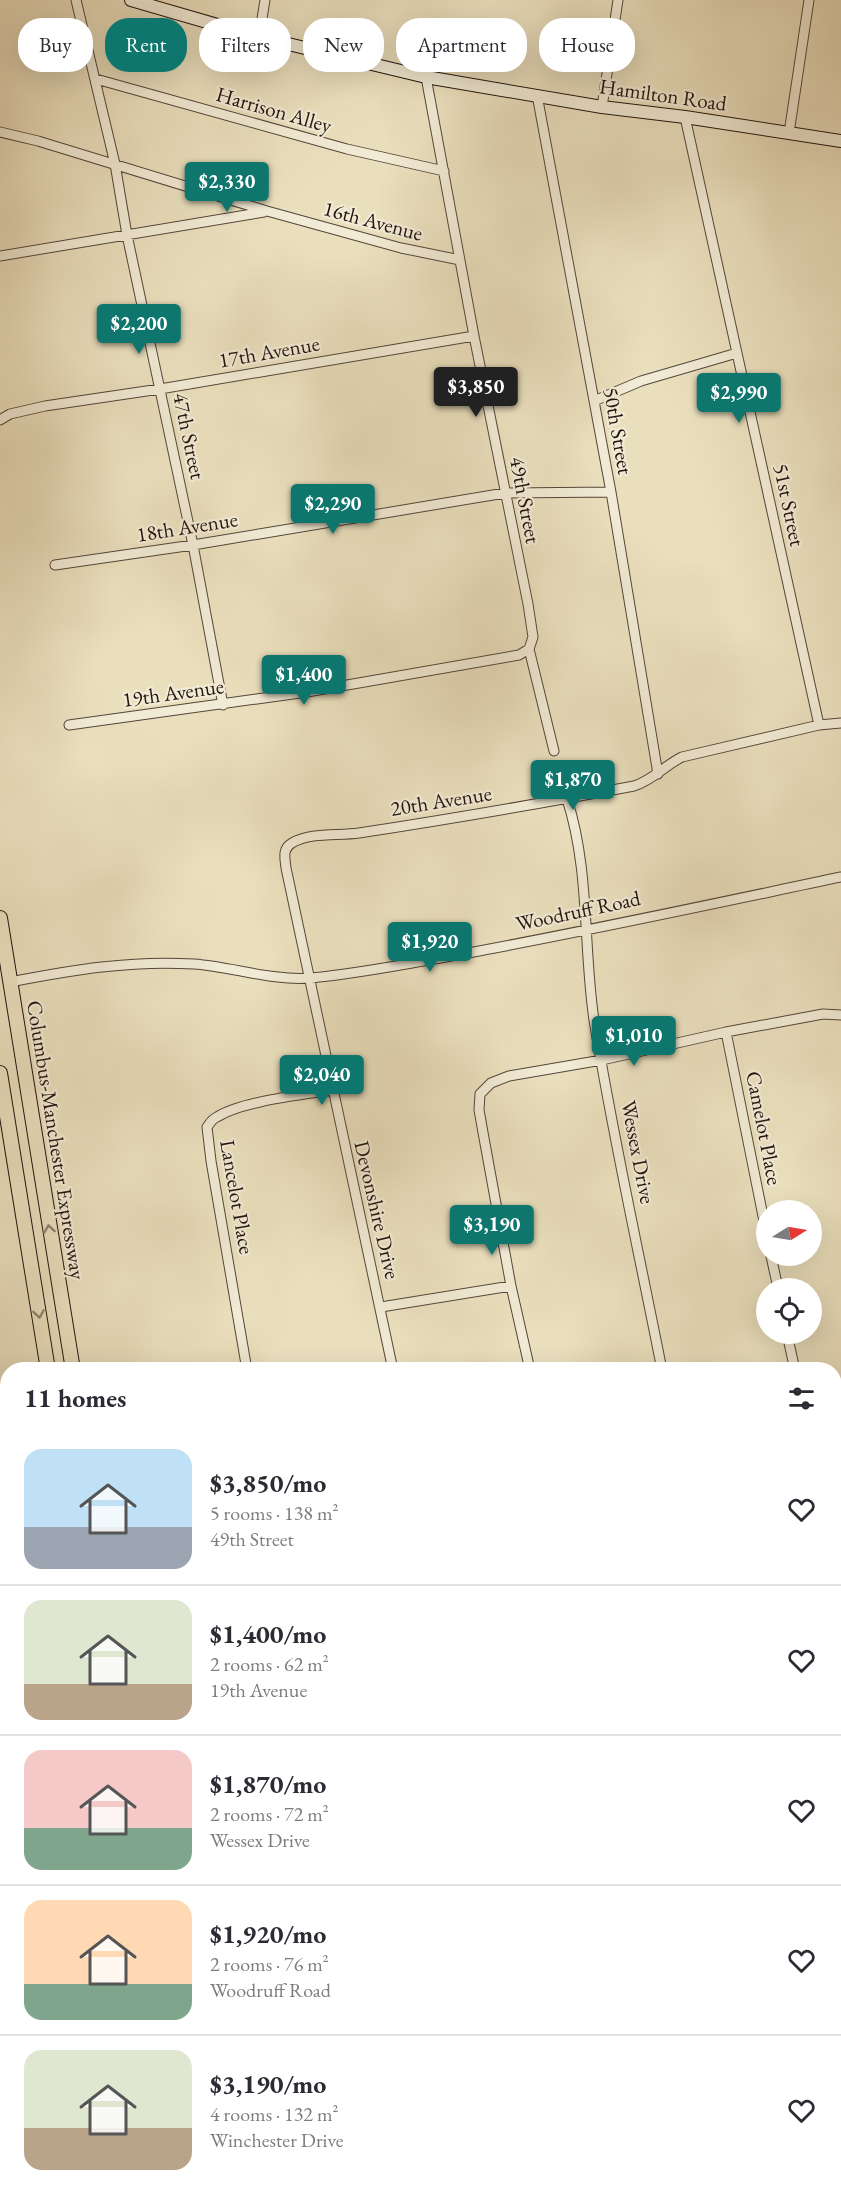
<!DOCTYPE html>
<html lang="en">
<head>
<meta charset="utf-8">
<style>
	:root { --surface:#fff; --page:#f2f2f3; --text:#2b2b33; --muted:#7c7c81; --line:#e1e1e2; --accent:#0f766e }
	body { margin:0; font-family:"EB Garamond",serif; background:var(--page); color:var(--text); height:100vh; display:flex; flex-direction:column; font-size:22px; white-space:nowrap }
	* { box-sizing:border-box; margin:0 }
	p { font-size:20px; color:var(--muted) }
	.icon { flex:none; width:33px; height:33px; fill:none; stroke:currentColor; stroke-width:2; stroke-linecap:round; stroke-linejoin:round }
	.map { position:relative; flex:1; overflow:hidden }
	.side { position:absolute; left:0px; top:1362px; width:842px; height:834px; display:flex; flex-direction:column; background:var(--surface); border-radius:24px 24px 0 0; box-shadow:0 6px 24px #0002 }
	.side>* { flex:none }
	.guide { position:absolute; left:18px; top:18px; width:806px; height:54px; display:flex; gap:12px }
	.needle { width:39px; rotate:79deg }
	.tools { position:absolute; left:756px; top:1200px; display:grid; gap:12px }
	.tools a { display:grid; place-items:center; width:66px; height:66px; border-radius:50%; background:var(--surface); box-shadow:0 6px 24px #0002; font-size:30px }
	.price { position:absolute; translate:-50% -51px; padding:0 14px; border-radius:6px; background:var(--accent); color:#fff; font-size:20px; line-height:39px; filter:drop-shadow(0 2px 3px #0008) }
	.price::after { content:''; position:absolute; left:50%; top:36px; width:18px; height:14px; margin-left:-9px; background:inherit; clip-path:polygon(0 0,100% 0,50% 100%) }
	.price.active { background:#222; color:#fff }
	ul { padding:0; list-style:none }
	li { display:flex; align-items:center; gap:18px; height:150px; padding:0 24px }
	li+li { border-top:2px solid var(--line) }
	li span { display:grid; place-items:center; flex:none; width:168px; height:120px; border-radius:18px; color:#555 }
	li>.icon { margin-inline-start:auto }
	span .icon { width:72px; height:72px; fill:#fffc; stroke-width:1 }
	li b { font-size:26px }
	h2 { display:flex; justify-content:space-between; align-items:center; height:72px; padding:0 24px; font-size:26px }
	.chip { padding:0 21px; border-radius:24px; background:var(--surface); box-shadow:0 6px 24px #0002; font-size:21px; line-height:54px }
	.chip.active { background:var(--accent); color:#fff }
	.map>svg:first-child { display:block }
</style>
</head>
<body>
<div class="map">
<svg width="841" height="2196" viewBox="0 0 841 2196">
	<rect width="100%" height="100%" fill="#eadfbd"/>
	<filter id="stains"><feTurbulence type="fractalNoise" baseFrequency=".00333" numOctaves="4"/><feColorMatrix values="0 0 0 0 .2 0 0 0 0 .09 0 0 0 0 .02 0 0 0 .5 -.17"/></filter>
	<radialGradient id="worn" r=".72"><stop offset=".6" stop-color="#630" stop-opacity="0"/><stop offset="1" stop-color="#630" stop-opacity=".3"/></radialGradient>
	<g fill="none" stroke-linecap="round" stroke-linejoin="round">
		<g stroke="#54463a" stroke-width="11">
			<path id="street" d="M 76,0 L 115,164 L 127,235 L 193,545 L 223,705
				M 259,37 L 265,0
				M 426,77 L 474,336 L 528,604 L 533,637 L 529,649 L 554,751
				M 96,79 L 347,149 L 444,171
				M 537,95 L 611,492 L 658,774
				M 602,107 L 618,0
				M 685,117 L 819,725
				M 0,132 L 38,141 L 267,211 L 401,248 L 460,260
				M 789,133 L 809,0
				M 0,256 L 264,212
				M 594,401 L 641,381 L 737,353
				M 0,420 L 10,414 L 45,406 L 160,389 L 474,336
				M 55,565 L 193,545 L 505,493 L 611,492
				M 69,725 L 307,692 L 519,655 L 529,649
				M 567,799 C 590,870 583,946 594,1020 C 613,1137 639,1253 662,1370
				M 10,982 C 72,970 131,960 194,964 C 233,967 272,981 311,978 C 364,973 416,962 468,953 C 593,930 717,903 841,877
				M 726,1032 L 766,1231
				M 771,1256 L 778,1288
				M 381,1307 L 511,1286
				M 787,1334 L 795,1370
				M 247,1370 L 211,1161 L 207,1127 C 210,1123 212,1119 217,1117 C 242,1101 302,1095 332,1090
				M 393,1370 L 286,868 C 285,858 282,849 292,843 C 310,832 338,836 359,833 C 451,819 543,803 634,786 C 653,780 664,766 682,757 L 819,725 L 841,723
				M 530,1370 L 511,1286 L 484,1138 L 479,1110 L 480,1094 L 491,1083 L 509,1076 L 602,1060 L 726,1032 L 823,1014 L 841,1015
				M 834,1406 L 841,1405
				M 834,1536 L 841,1535
				M 834,1681 L 841,1680
				M 0,1695 L 8,1698
				M 0,1849 L 8,1849
				M 0,2094 L 8,2090
				M 540,2188 L 545,2196"/>
		</g>
		<g stroke="#22130e" stroke-width="14">
			<path id="secondary" d="M 131,0 L 259,37 L 426,77 L 602,107 L 685,117 L 841,141
				M 834,1961 L 841,1959
				M 82,2196 L 93,2188"/>
		</g>
		<g stroke="#22130e" stroke-width="16">
			<path id="primary" d="M 0,918 L 73,1370
				M 0,1073 L 48,1370
				M 170,2188 L 171,2196
				M 196,2188 L 196,2196"/>
		</g>
		<use href="#street" stroke="#f1ead4" stroke-width="9"/>
		<use href="#secondary" stroke="#f1ead4" stroke-width="12"/>
		<use href="#primary" stroke="#eadfbd" stroke-width="14"/>
	</g>
	<defs><path id="oneway-chevron" d="M-2-3.5L2.5 0L-2 3.5" fill="none" stroke-width="1.6" stroke-linecap="round" stroke-linejoin="round" transform="scale(1.5)"/></defs>
	<g stroke="#90836e">
		<use href="#oneway-chevron" transform="translate(49 1229) rotate(-99)"/>
		<use href="#oneway-chevron" transform="translate(39 1314) rotate(81)"/>
	</g>
	<g text-anchor="middle" stroke-width="4.5" stroke-linejoin="round" paint-order="stroke">
		<g font-size="21" fill="#22130e" stroke="#f1ead4">
			<text transform="translate(663 95) rotate(8)" y="7">Hamilton Road</text>
			<text transform="translate(274 110) rotate(16)" y="7">Harrison Alley</text>
			<text transform="translate(373 221) rotate(15)" y="7">16th Avenue</text>
			<text transform="translate(269 352) rotate(-10)" y="7">17th Avenue</text>
			<text transform="translate(618 431) rotate(80)" y="7">50th Street</text>
			<text transform="translate(189 436) rotate(78)" y="7">47th Street</text>
			<text transform="translate(525 500) rotate(79)" y="7">49th Street</text>
			<text transform="translate(789 505) rotate(78)" y="7">51st Street</text>
			<text transform="translate(187 527) rotate(-9)" y="7">18th Avenue</text>
			<text transform="translate(173 693) rotate(-8)" y="7">19th Avenue</text>
			<text transform="translate(441 801) rotate(-9)" y="7">20th Avenue</text>
			<text transform="translate(578 911) rotate(-12)" y="7">Woodruff Road</text>
			<text transform="translate(764 1128) rotate(79)" y="7">Camelot Place</text>
			<text transform="translate(56 1140) rotate(81)" y="7">Columbus-Manchester Expressway</text>
			<text transform="translate(638 1152) rotate(79)" y="7">Wessex Drive</text>
			<text transform="translate(237 1197) rotate(80)" y="7">Lancelot Place</text>
			<text transform="translate(377 1210) rotate(77)" y="7">Devonshire Drive</text>
		</g>
	</g>
	<rect width="100%" height="100%" filter="url(#stains)"/>
	<rect width="100%" height="100%" fill="url(#worn)"/>
</svg>
<div class="tools">
<a><svg class="needle" viewBox="-14 -14 28 28"><path d="M0-13l5 13h-10z" fill="#e53935"/><path d="M0 13l5-13h-10z" fill="#7c7c81"/></svg></a>
<a><svg class="icon" aria-label="locate" viewBox="0 0 24 24"><circle cx="12" cy="12" r="6"/><path d="M12 2v4M12 18v4M2 12h4M18 12h4"/></svg></a>
</div>
<b class="price" style="left:227px;top:213px">$2,330</b>
<b class="price" style="left:139px;top:355px">$2,200</b>
<b class="price active" style="left:476px;top:418px">$3,850</b>
<b class="price" style="left:739px;top:424px">$2,990</b>
<b class="price" style="left:333px;top:535px">$2,290</b>
<b class="price" style="left:304px;top:706px">$1,400</b>
<b class="price" style="left:573px;top:811px">$1,870</b>
<b class="price" style="left:430px;top:973px">$1,920</b>
<b class="price" style="left:634px;top:1067px">$1,010</b>
<b class="price" style="left:322px;top:1106px">$2,040</b>
<b class="price" style="left:492px;top:1256px">$3,190</b>
<div class="guide">
<a class="chip">Buy</a>
<a class="chip active">Rent</a>
<a class="chip">Filters</a>
<a class="chip">New</a>
<a class="chip">Apartment</a>
<a class="chip">House</a>
</div>
<section class="side">
<h2>11 homes<svg class="icon" aria-label="filters" viewBox="0 0 24 24"><path d="M4 7h16M4 17h16"/><circle cx="9" cy="7" r="2"/><circle cx="15" cy="17" r="2"/></svg></h2>
<ul>
<li><span style="background:linear-gradient(#bfe0f5 65%,#9aa5b1 0)"><svg class="icon" aria-label="home" viewBox="0 0 24 24"><path d="M3 11l9-7 9 7M6 9v11h12V9"/></svg></span><div><b>$3,850/mo</b><p>5 rooms · 138 m²</p><p>49th Street</p></div><svg class="icon" aria-label="heart" viewBox="0 0 24 24"><path d="M12 20l-8-8c-3-5 5-10 8-4 3-6 11-1 8 4z"/></svg></li>
<li><span style="background:linear-gradient(#dfe7d0 70%,#b9a48a 0)"><svg class="icon" aria-label="home" viewBox="0 0 24 24"><path d="M3 11l9-7 9 7M6 9v11h12V9"/></svg></span><div><b>$1,400/mo</b><p>2 rooms · 62 m²</p><p>19th Avenue</p></div><svg class="icon" aria-label="heart" viewBox="0 0 24 24"><path d="M12 20l-8-8c-3-5 5-10 8-4 3-6 11-1 8 4z"/></svg></li>
<li><span style="background:linear-gradient(#f6c9c9 65%,#7fa58c 0)"><svg class="icon" aria-label="home" viewBox="0 0 24 24"><path d="M3 11l9-7 9 7M6 9v11h12V9"/></svg></span><div><b>$1,870/mo</b><p>2 rooms · 72 m²</p><p>Wessex Drive</p></div><svg class="icon" aria-label="heart" viewBox="0 0 24 24"><path d="M12 20l-8-8c-3-5 5-10 8-4 3-6 11-1 8 4z"/></svg></li>
<li><span style="background:linear-gradient(#ffd9b3 70%,#7fa58c 0)"><svg class="icon" aria-label="home" viewBox="0 0 24 24"><path d="M3 11l9-7 9 7M6 9v11h12V9"/></svg></span><div><b>$1,920/mo</b><p>2 rooms · 76 m²</p><p>Woodruff Road</p></div><svg class="icon" aria-label="heart" viewBox="0 0 24 24"><path d="M12 20l-8-8c-3-5 5-10 8-4 3-6 11-1 8 4z"/></svg></li>
<li><span style="background:linear-gradient(#dfe7d0 65%,#b9a48a 0)"><svg class="icon" aria-label="home" viewBox="0 0 24 24"><path d="M3 11l9-7 9 7M6 9v11h12V9"/></svg></span><div><b>$3,190/mo</b><p>4 rooms · 132 m²</p><p>Winchester Drive</p></div><svg class="icon" aria-label="heart" viewBox="0 0 24 24"><path d="M12 20l-8-8c-3-5 5-10 8-4 3-6 11-1 8 4z"/></svg></li>
</ul>
</section>
</div>
</body>
</html>
